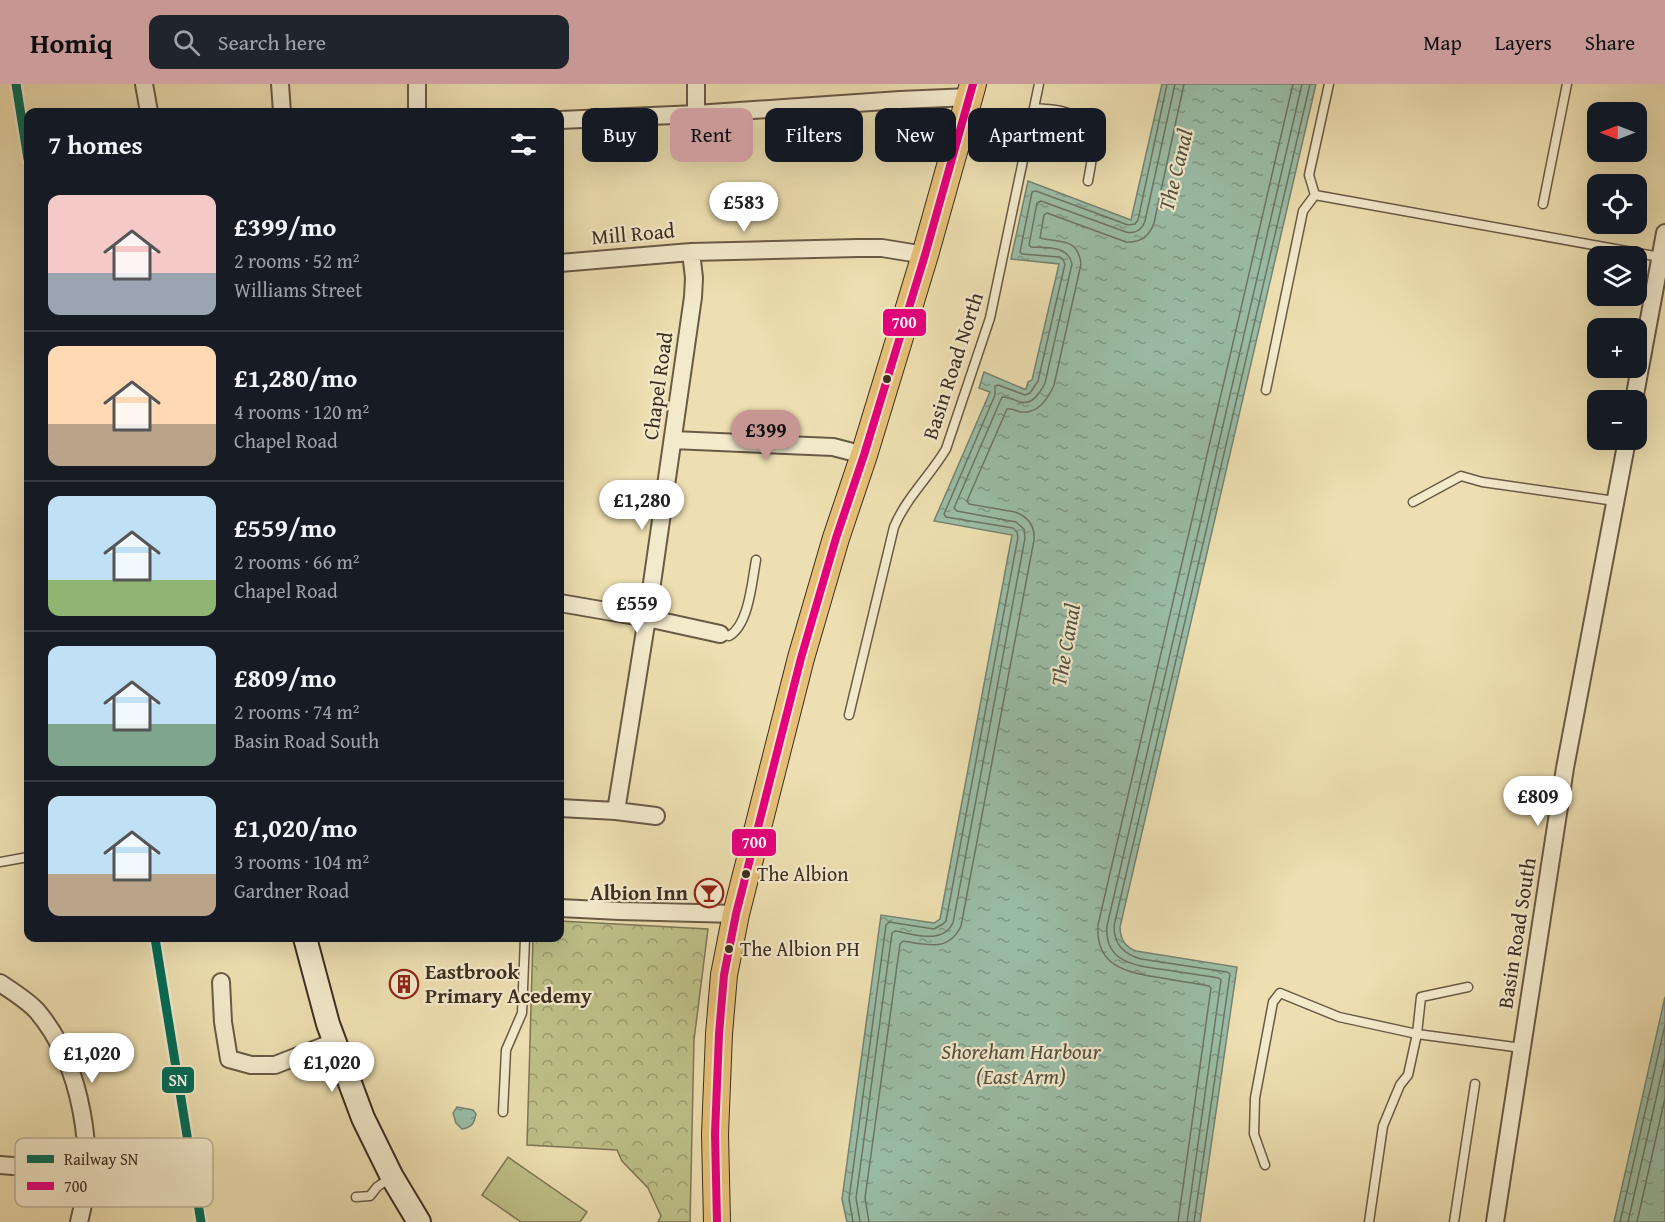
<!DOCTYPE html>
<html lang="en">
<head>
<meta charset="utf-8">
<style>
	:root { --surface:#171b24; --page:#20242c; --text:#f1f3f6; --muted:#9ea1a6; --line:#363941; --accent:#c59692 }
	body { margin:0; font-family:"Gentium Book Plus",serif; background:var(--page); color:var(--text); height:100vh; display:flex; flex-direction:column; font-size:22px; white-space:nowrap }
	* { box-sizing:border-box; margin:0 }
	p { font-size:20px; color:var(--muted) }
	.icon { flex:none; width:33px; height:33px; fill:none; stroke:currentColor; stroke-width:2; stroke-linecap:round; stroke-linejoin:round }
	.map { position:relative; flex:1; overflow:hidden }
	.details { position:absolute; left:24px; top:24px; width:540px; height:834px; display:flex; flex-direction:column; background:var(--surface); border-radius:12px; box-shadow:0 6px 24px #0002 }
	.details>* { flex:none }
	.hud { position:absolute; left:582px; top:24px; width:570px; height:54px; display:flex; gap:12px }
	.needle { width:39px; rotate:270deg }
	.tools { position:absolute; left:1587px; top:18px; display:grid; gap:12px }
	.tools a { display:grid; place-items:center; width:60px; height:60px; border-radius:12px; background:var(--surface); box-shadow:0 6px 24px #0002; font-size:30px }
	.price { position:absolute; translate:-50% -51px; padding:0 14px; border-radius:21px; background:#fff; color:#222; font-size:20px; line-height:39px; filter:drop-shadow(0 2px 3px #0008) }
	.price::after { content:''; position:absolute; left:50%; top:36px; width:18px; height:14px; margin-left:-9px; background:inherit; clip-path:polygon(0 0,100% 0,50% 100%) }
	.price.current { background:var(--accent); color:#111 }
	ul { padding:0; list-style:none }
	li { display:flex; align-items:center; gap:18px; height:150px; padding:0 24px }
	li+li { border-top:2px solid var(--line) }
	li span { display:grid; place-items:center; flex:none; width:168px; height:120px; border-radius:12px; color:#555 }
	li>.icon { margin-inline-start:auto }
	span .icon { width:72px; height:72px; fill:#fffc; stroke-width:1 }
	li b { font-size:26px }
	h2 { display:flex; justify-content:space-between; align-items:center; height:72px; padding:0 24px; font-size:26px }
	.chip { padding:0 21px; border-radius:12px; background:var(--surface); box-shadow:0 6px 24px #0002; font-size:21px; line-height:54px }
	.chip.current { background:var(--accent); color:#111 }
	header { display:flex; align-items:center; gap:36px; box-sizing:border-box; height:84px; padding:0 30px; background:var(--accent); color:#111 }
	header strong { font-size:28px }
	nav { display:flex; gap:33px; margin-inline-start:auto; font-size:21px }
	.search { width:420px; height:54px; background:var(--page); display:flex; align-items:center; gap:15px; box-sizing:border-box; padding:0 21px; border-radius:12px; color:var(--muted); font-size:22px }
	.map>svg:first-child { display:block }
</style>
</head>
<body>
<header>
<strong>Homiq</strong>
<div class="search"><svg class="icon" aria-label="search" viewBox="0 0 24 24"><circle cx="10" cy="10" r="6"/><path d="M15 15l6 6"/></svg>Search here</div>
<nav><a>Map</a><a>Layers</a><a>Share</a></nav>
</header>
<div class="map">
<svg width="1665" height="1138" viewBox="0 0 1665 1138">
	<defs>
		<pattern id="park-crowns" width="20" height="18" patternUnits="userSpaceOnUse" patternTransform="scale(1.5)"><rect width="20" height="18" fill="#bec088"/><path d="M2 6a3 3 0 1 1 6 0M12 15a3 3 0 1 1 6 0" fill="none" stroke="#9c9c6f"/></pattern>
		<pattern id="water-ripples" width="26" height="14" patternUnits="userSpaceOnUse" patternTransform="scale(1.5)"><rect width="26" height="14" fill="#9abda7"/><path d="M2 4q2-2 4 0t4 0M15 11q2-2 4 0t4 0" fill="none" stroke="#7f9a88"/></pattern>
	</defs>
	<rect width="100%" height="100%" fill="#eddfb1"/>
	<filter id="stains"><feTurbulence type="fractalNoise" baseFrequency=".00333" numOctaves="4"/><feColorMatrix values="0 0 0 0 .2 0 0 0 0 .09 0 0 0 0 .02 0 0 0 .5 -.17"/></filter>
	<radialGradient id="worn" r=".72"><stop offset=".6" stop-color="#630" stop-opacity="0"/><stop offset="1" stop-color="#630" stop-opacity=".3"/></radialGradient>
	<path fill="url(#park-crowns)" stroke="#7e7655" stroke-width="1.5" d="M 560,837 L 708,845 L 694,956 L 690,1138 L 658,1138 L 661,1132 L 648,1104 L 622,1077 L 617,1066 L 527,1061 L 533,854 L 560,854 Z"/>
	<path fill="#bec088" stroke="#7e7655" stroke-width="1.5" d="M 508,1073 L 587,1128 L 580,1138 L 521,1138 L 482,1111 Z"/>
	<path fill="url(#water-ripples)" stroke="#758372" stroke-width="1.5" d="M 1162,0 L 1316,0 L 1120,843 C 1120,855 1125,863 1136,867 L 1237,883 L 1200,1138 L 847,1138 L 842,1115 L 881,831 L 934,839 L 940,835 L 1012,451 L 934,437 L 990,308 L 979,304 L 984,288 L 1024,305 L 1026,305 L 1028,298 L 1032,296 L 1059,180 L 1011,175 L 1028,97 L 1131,136 Z
		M 1665,913 L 1665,1138 L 1614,1138 Z
		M 457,1023 L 473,1026 L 476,1030 C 474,1040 472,1043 462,1045 L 456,1039 L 453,1029 Z"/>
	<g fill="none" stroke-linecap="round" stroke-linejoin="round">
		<path stroke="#6c7564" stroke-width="1.5" d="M 853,1138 L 849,1115 L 886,841 L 889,838 L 934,845 L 943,840 L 946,837 L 1018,453 L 1017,448 L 1013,444 L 946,433 L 944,430 L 995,311 L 995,302 L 998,301 L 1025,311 L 1030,309 L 1038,297 L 1065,180 L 1063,176 L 1059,173 L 1022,170 L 1020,168 L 1032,108 L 1036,107 L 1128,141 L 1135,140 L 1138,136 L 1167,0
			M 860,1138 L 856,1114 L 892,849 L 895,847 C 915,850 942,861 953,839 L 1025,454 L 1024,445 L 1016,438 L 957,427 L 954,424 L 1002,313 C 1009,312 1013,316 1020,318 C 1033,321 1040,309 1045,299 L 1072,180 C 1068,161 1046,164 1031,163 L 1029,161 L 1037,119 L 1041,117 L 1126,148 C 1135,150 1142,146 1145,137 L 1175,0
			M 869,1138 L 865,1114 L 900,860 L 903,857 C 926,861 949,868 961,842 L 1034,456 C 1035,442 1029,433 1015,428 L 969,420 L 967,417 L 1007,325 C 1012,324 1016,327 1021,328 C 1038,330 1048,315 1054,301 L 1081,180 C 1078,153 1059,159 1040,154 L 1044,131 L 1047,129 L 1126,158 C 1140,159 1149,153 1154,139 L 1184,0
			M 1178,1138 L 1211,904 L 1209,902 C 1193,899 1177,897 1162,894 C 1128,889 1095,883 1098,841 L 1293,0
			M 1187,1138 L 1221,896 L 1219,894 C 1202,891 1184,889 1167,886 C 1138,882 1104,880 1107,842 L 1302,0
			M 1194,1138 L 1230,890 L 1227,888 L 1141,875 C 1124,870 1114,861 1114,842 L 1310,0
			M 1620,1138 L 1665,941
			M 1628,1138 L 1665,975
			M 1637,1138 L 1665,1014"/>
		<g stroke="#695a46" stroke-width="11">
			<path id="lane" d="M 1034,24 C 1046,25 1062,25 1072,31 C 1076,34 1080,38 1082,42 C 1097,62 1092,74 1088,97
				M 1315,111 L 1309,91 L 1329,0
				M 1543,120 L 1567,0
				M 1266,306 L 1303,127 L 1315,111 L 1660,173
				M 1413,418 L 1461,392 L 1482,398 L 1615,417
				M 720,550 L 729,552 C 749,541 752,497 756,476
				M 849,631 L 894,443 C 906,414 930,392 946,365 L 990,234 L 1039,0
				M 0,778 L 28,773
				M 503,1028 L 506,966 L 522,929 L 525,854
				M 1265,1081 L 1254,1050 L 1255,1014 L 1273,918 L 1280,909 L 1339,933 L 1417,950 L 1522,964
				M 356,1113 L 370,1112 L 377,1103 L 390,1094
				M 1369,1138 L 1383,1042 L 1400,1001 L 1408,991 L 1417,950 L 1421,913 L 1468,903
				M 1454,1138 L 1475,1000"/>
		</g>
		<g stroke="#695a46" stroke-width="20">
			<path id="street" d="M 144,0 L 149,28
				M 280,0 L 282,28
				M 417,0 L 417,28
				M 696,0 L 696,30
				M 560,36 L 696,30 L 900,16 L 970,13
				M 560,179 L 691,168 L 858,164 L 882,164 L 925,171
				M 1634,316 L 1665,149
				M 673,356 L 833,363 L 864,371
				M 560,519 L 647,534 L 720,550
				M 560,724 L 616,727 L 656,732
				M 616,727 L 647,534 L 693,213 L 694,194 L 691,168
				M 560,824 L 620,827 L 736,830
				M 221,898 L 223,938 L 229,975 L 251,981 L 275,981 L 334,958
				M 0,899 C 12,907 27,916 37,927 C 82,980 97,1072 79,1138
				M 0,1081 L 25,1083 L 87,1084
				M 1495,1138 L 1565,684 L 1627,356"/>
		</g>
		<g stroke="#3d2d22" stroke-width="26">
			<path id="secondary" d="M 305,854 L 328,940 L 363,1034 L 392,1093 L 419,1138"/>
		</g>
		<g stroke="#3d2d22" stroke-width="28">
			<path id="primary" d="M 717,1138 L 715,1050 L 719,950 L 724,891 L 736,830 L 801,574 L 836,454 L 864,371 L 925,171 L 973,0"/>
		</g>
		<use href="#lane" stroke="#f3eacc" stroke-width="8"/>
		<use href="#street" stroke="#f3eacc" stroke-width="16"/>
		<use href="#secondary" stroke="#f3eacc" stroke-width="22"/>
		<use href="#primary" stroke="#e6c078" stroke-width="26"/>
		<g stroke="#f3eacc" stroke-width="12">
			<path id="bus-1" d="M 717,1138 L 715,1050 L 719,950 L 724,891 L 736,830 L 801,574 L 836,454 L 864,371 L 925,171 L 973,0"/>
		</g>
		<use href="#bus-1" stroke="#e5007d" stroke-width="8"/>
		<g stroke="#f3eacc" stroke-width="14">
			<path id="rail-1" d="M 16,0 L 28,75
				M 155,854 L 201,1138"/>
		</g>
		<use href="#rail-1" stroke="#006b56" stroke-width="9"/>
	</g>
	<defs>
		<g id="bar-ring" transform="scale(1.5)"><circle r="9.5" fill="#f3eacc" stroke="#8f2418" stroke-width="1.5"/><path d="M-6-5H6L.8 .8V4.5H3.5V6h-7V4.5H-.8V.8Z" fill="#8f2418"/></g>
		<g id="building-ring" transform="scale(1.5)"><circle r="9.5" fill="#f3eacc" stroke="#8f2418" stroke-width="1.5"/><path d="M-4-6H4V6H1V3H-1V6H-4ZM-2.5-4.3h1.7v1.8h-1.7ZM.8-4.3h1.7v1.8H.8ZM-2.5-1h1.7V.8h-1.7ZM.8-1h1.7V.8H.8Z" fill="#8f2418"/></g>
	</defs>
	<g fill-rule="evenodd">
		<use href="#bar-ring" x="709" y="809"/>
		<use href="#building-ring" x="404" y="900"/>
	</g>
	<g fill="#3d2d22" stroke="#f3eacc" stroke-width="2">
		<circle cx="887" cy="295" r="5"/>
		<circle cx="746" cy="790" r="5"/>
		<circle cx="729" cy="865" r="5"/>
	</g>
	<g text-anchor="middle" stroke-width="4.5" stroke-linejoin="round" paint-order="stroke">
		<g font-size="20" fill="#3d2d22" stroke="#f3eacc" text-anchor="start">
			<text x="757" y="797">The Albion</text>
			<text x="740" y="872">The Albion PH</text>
		</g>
		<g font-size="21" fill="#3d2d22" stroke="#f3eacc">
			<text transform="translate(633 150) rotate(-5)" y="7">Mill Road</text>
			<text transform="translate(953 282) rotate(-72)" y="7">Basin Road North</text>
			<text transform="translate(658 302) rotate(-82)" y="7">Chapel Road</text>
			<text transform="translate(1517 849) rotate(-81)" y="7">Basin Road South</text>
		</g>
		<g font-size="21" font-weight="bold" fill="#3d2d22" stroke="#f3eacc" text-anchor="end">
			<text x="688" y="816">Albion Inn</text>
			<text x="425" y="895" text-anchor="start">Eastbrook<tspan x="425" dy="24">Primary Acedemy</tspan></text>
		</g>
		<g font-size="22" font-style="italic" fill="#545143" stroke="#f3eacc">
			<text transform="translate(1175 86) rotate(-76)" y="8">The Canal</text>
			<text transform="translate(1065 561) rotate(-80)" y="8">The Canal</text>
			<text x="1021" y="975">Shoreham Harbour<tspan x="1021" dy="25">(East Arm)</tspan></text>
		</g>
	</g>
	<rect x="15" y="1054" width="198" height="69" rx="9" fill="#f3eacc" stroke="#bcb199" stroke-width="1.5"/>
	<rect x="27" y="1071" width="27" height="8" fill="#006b56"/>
	<rect x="27" y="1098" width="27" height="8" fill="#e5007d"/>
	<g font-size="16" fill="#3d2d22">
		<text x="64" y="1081">Railway SN</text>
		<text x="64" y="1108">700</text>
	</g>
	<g stroke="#f3eacc" stroke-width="2">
		<rect x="882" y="224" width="45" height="29" rx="6" fill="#e5007d"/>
		<rect x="731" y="744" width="46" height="29" rx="6" fill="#e5007d"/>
		<rect x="161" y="982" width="34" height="28" rx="6" fill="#006b56"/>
	</g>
	<g font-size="16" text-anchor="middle" font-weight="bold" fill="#fff">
		<text x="904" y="244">700</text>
		<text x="754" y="764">700</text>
		<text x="178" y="1002">SN</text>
	</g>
	<rect width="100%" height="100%" filter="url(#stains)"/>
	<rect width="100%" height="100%" fill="url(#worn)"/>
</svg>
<div class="tools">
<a><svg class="needle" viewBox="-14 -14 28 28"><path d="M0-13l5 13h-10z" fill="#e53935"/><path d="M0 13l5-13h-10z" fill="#9ea1a6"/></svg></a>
<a><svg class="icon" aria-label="locate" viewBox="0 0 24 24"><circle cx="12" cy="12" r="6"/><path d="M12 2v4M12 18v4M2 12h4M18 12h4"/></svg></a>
<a><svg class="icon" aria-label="layers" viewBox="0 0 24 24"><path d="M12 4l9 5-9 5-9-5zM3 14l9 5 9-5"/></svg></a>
<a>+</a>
<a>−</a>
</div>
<b class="price" style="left:744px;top:149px">£583</b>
<b class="price current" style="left:766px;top:377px">£399</b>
<b class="price" style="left:642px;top:447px">£1,280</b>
<b class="price" style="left:637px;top:550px">£559</b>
<b class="price" style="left:1538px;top:743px">£809</b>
<b class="price" style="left:92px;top:1000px">£1,020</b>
<b class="price" style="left:332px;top:1009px">£1,020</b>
<div class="hud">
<a class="chip">Buy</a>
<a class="chip current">Rent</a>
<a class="chip">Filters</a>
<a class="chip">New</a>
<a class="chip">Apartment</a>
</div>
<section class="details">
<h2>7 homes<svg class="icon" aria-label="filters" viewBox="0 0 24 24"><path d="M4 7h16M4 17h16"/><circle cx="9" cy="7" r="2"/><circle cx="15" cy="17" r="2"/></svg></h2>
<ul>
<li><span style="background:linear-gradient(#f6c9c9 65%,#9aa5b1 0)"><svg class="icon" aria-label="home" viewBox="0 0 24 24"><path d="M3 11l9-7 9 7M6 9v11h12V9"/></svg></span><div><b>£399/mo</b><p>2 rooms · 52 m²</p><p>Williams Street</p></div></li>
<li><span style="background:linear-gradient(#ffd9b3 65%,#b9a48a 0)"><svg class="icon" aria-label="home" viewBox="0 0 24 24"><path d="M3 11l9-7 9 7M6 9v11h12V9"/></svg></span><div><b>£1,280/mo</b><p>4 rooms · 120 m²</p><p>Chapel Road</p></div></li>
<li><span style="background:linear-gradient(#bfe0f5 70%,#8fb573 0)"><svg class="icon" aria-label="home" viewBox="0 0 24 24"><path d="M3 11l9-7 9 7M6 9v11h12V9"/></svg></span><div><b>£559/mo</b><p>2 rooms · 66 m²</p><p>Chapel Road</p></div></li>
<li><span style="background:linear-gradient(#bfe0f5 65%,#7fa58c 0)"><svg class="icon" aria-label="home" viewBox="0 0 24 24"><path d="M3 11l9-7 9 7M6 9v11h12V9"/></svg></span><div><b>£809/mo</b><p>2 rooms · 74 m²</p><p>Basin Road South</p></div></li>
<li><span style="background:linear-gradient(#bfe0f5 65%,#b9a48a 0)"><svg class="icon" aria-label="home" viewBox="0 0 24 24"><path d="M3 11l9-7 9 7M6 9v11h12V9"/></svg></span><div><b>£1,020/mo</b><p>3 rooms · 104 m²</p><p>Gardner Road</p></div></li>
</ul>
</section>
</div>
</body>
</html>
